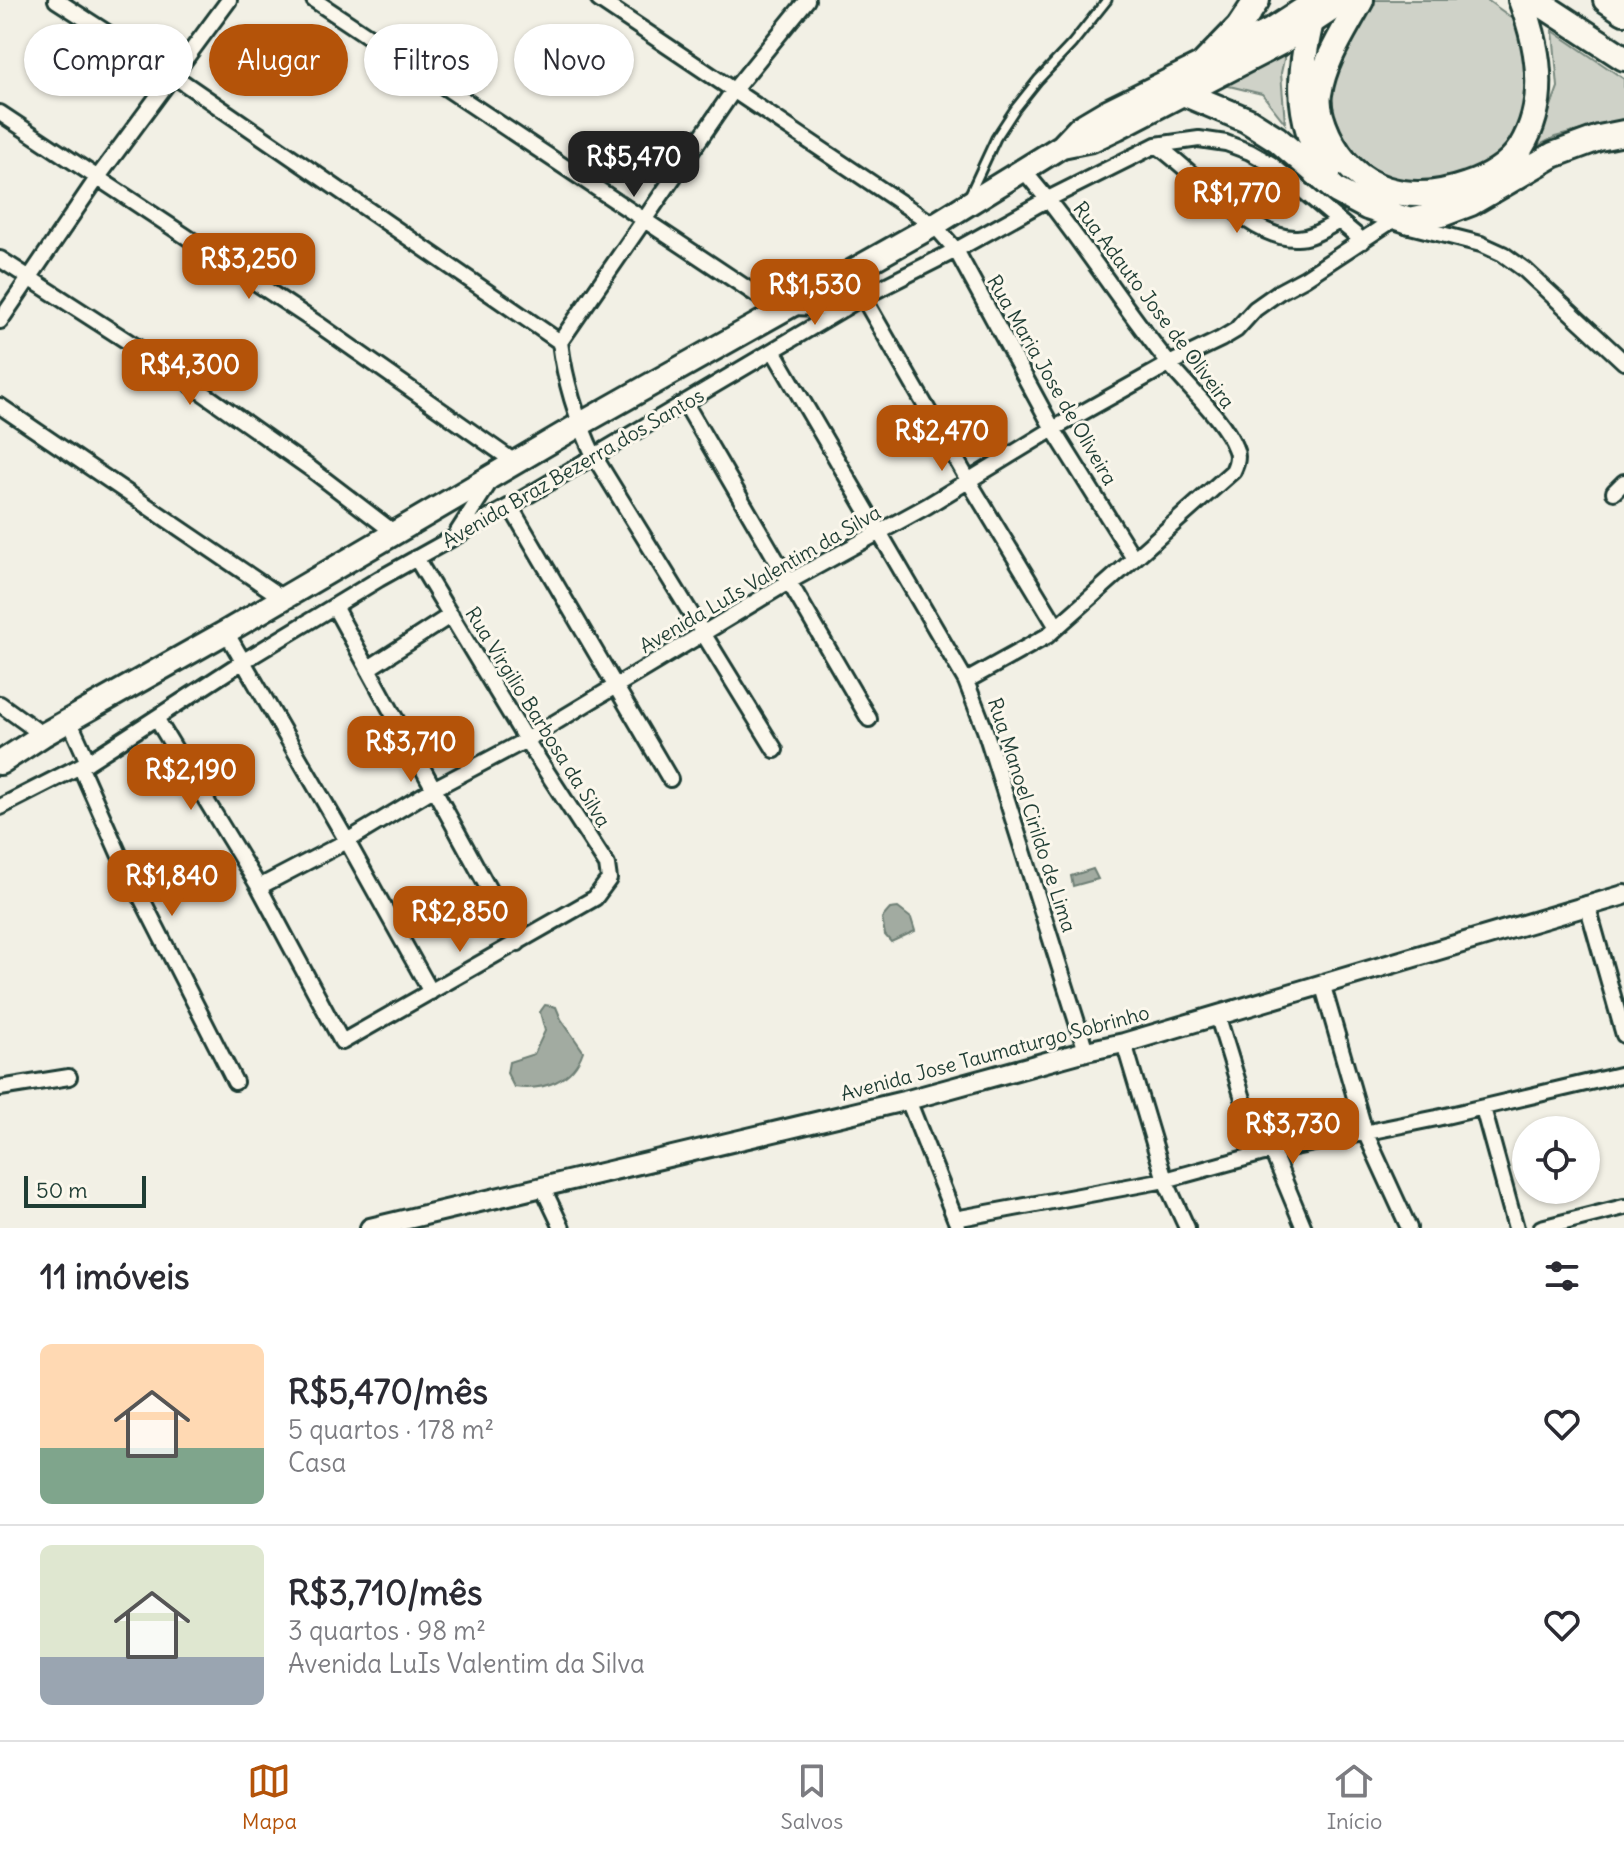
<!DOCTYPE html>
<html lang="pt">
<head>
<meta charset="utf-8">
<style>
	:root { --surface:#fff; --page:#f2f2f3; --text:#2b2b33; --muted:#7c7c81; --line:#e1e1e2; --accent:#b45309 }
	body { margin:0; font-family:Delius,sans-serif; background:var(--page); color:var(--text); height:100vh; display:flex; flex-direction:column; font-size:30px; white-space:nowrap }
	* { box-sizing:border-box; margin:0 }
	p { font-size:26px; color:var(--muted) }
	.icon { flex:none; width:44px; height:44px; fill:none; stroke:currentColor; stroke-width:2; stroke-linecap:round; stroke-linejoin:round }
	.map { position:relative; height:1228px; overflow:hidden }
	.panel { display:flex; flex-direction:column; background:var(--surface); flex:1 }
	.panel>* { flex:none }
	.guide { position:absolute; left:24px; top:24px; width:800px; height:72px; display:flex; gap:16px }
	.fabs { position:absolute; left:1512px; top:1116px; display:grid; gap:16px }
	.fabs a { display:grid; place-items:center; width:88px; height:88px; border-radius:50%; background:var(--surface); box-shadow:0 2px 6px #0004; font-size:40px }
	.scale { position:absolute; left:24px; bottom:20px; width:122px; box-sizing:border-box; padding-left:8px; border:4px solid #1f3d34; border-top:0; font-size:22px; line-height:28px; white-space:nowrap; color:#1f3d34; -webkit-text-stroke:6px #fbf7ec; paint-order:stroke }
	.price { position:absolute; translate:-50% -68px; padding:0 18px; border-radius:16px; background:var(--accent); color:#fff; font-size:26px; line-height:52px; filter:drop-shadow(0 2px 4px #0008) }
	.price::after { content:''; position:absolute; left:50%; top:48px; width:24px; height:18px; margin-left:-12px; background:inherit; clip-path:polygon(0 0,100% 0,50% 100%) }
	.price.selected { background:#222; color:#fff }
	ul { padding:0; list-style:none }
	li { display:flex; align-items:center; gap:24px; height:200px; padding:0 40px }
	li+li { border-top:2px solid var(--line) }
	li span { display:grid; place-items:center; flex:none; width:224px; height:160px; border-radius:12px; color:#555 }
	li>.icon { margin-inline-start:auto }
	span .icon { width:96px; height:96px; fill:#fffc; stroke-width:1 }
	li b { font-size:34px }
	h2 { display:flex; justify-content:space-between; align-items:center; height:96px; padding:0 40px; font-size:34px }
	.chip { padding:0 28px; border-radius:36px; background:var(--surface); box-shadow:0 2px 6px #0004; font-size:28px; line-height:72px }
	.chip.selected { background:var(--accent); color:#fff }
	.tab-bar { display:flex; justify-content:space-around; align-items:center; height:112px; border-top:2px solid var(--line); background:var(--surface); font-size:22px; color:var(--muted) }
	.tab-bar a { display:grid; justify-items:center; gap:4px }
	.tab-bar .selected { color:var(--accent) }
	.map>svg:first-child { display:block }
</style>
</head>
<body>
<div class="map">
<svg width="1624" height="1228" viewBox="0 0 1624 1228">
	<rect width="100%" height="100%" fill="#f2f0e5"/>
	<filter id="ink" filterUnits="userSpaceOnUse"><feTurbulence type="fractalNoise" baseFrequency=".0125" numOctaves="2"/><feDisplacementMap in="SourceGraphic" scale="16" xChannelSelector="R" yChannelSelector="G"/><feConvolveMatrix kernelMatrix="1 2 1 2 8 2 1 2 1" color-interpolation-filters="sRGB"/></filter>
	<g filter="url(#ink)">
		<path fill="#cfd2c8" stroke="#77887e" stroke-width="2" d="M 1360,0 L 1487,0 L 1519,23 L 1532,47 L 1531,99 L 1516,144 L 1478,177 L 1426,188 L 1372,174 L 1348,152 L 1330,125 L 1327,91 Z
			M 1553,31 L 1624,79 L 1624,119 L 1555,137 L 1536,147 L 1558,87 Z
			M 1286,50 L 1281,73 L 1285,123 L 1262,94 L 1225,85 Z"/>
		<path fill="#a2aba1" stroke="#6e7f75" stroke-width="2" d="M 1093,869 L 1098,879 L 1073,886 L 1071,876 Z
			M 898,908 L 911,918 L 915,931 L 891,942 L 885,935 L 882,918 L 890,909 Z
			M 545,1005 L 556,1007 L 561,1019 L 583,1051 C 573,1081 544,1091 514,1087 L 507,1073 L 509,1062 L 534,1054 L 545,1031 L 540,1012 Z"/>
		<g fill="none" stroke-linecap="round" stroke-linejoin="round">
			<g stroke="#1f3d34" stroke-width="13">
				<path id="service" d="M 969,196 L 996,138 L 1015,109 L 1038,80 L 1072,44 L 1107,0"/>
			</g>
			<g stroke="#1f3d34" stroke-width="20">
				<path id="minor" d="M 56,0 L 171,74 L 560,342
					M 314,0 L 781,311
					M 599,0 L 934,225 L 956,250 L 1053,429 L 1133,557
					M 0,113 L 318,324 L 516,463
					M 1156,145 C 1195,171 1249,240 1297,238 C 1312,238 1325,228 1338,222
					M 1406,225 L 1481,244 L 1503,254 L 1525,270 L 1624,362
					M 0,259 L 152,357 L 311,469 L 396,534
					M 863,297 L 968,480 L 1057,627
					M 794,307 L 843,309
					M 0,321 L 98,177 L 229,0
					M 774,352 L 966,681 L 985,730 L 1086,1051
					M 685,403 L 869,719
					M 0,406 L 284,599
					M 1614,492 L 1624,482
					M 510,506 L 670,779
					M 457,533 L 491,480
					M 335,608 L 518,943
					M 226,632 L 347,841 L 431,992
					M 369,668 L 451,615
					M 966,681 L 1047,636 L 1233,471 C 1237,463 1239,456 1235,448 C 1224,419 1190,390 1171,366 C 1119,302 1077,232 1023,170
					M 0,704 L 43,735
					M 156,718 L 259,887 L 342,1042 L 595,898 L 609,879 L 607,865 L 526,740 L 416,558
					M 69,720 L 88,762
					M 775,750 L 594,456 C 576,418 565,382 560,342 L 733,91 L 807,0
					M 80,766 L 119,854 L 235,1082
					M 0,807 L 88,762 L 242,662 L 379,579 L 510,506 L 863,297 L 956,250 L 1048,199 L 1156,145 L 1199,139 L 1226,143 L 1250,152 L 1271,164 L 1363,241
					M 259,887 L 347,841 L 435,788 L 526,740 L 790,581 L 927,506 L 1053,429 L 1169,364 L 1221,339 L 1236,330 L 1255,309 L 1279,292 L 1305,278 L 1396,218
					M 1587,904 L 1624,1035
					M 1322,983 L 1365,1132 L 1409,1228
					M 1217,1014 L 1260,1154
					M 1124,1043 L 1165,1180 L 1187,1228
					M 0,1088 L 69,1077
					M 908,1100 L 958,1226
					M 1483,1108 L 1516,1228
					M 1272,1151 L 1304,1228
					M 543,1188 L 562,1228
					M 955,1219 L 1165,1180 L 1260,1154 L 1437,1118 L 1624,1074
					M 1541,1228 L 1624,1207"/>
			</g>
			<g stroke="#1f3d34" stroke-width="24">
				<path id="tertiary" d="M 370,1228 L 908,1100 L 1086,1051 L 1124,1043 L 1624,895"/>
			</g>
			<g stroke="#1f3d34" stroke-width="28">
				<path id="primary" d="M 1062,146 L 1092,140 L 1117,128 L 1281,43 L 1346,0
					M 0,763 L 43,735 L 226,632 L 579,425 L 934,225 L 1062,146 L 1080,127 L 1107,111 L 1271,30 L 1317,0"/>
			</g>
			<g stroke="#1f3d34" stroke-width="30">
				<path id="trunk" d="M 1361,0 C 1345,30 1324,60 1319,94 C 1317,107 1323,124 1328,135 C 1355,193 1410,205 1467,185 C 1487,179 1510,165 1521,147 C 1549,101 1539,47 1521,0
					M 1535,0 L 1624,58
					M 1606,0 L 1624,12
					M 1316,1 C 1299,68 1292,114 1328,175
					M 1205,62 L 1239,27 L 1257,0
					M 1183,93 L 1247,120 L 1277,139 L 1337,191 L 1367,207 L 1410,221 L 1442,214 L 1471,203 L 1553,155 L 1599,138 L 1624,133"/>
			</g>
			<use href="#service" stroke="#fbf7ec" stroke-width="7"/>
			<use href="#minor" stroke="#fbf7ec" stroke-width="14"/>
			<use href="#tertiary" stroke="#fbf7ec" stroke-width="18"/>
			<use href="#primary" stroke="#fbf7ec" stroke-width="22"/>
			<use href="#trunk" stroke="#fbf7ec" stroke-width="24"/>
		</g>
	</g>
	<g text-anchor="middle" stroke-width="6" stroke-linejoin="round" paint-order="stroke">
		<g font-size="20" fill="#1f3d34" stroke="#fbf7ec">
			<text transform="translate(1154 305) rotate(53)" y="7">Rua Adauto Jose de Oliveira</text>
			<text transform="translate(1052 380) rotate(60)" y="7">Rua Maria Jose de Oliveira</text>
			<text transform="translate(573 468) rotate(-30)" y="7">Avenida Braz Bezerra dos Santos</text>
			<text transform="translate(760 579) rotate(-30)" y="7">Avenida LuIs Valentim da Silva</text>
			<text transform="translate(538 717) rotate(58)" y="7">Rua Virgilio Barbosa da Silva</text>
			<text transform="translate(1032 815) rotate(72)" y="7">Rua Manoel Cirildo de Lima</text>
			<text transform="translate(995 1053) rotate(-15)" y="7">Avenida Jose Taumaturgo Sobrinho</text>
		</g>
	</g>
</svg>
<div class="fabs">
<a><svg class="icon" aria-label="locate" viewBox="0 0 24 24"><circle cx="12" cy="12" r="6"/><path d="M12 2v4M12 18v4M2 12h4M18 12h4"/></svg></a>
</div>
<div class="scale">50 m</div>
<b class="price selected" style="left:634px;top:199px">R$5,470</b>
<b class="price" style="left:1237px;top:235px">R$1,770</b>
<b class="price" style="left:249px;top:301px">R$3,250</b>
<b class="price" style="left:815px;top:327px">R$1,530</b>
<b class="price" style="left:190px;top:407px">R$4,300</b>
<b class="price" style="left:942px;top:473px">R$2,470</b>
<b class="price" style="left:411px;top:784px">R$3,710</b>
<b class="price" style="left:191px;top:812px">R$2,190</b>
<b class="price" style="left:172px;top:918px">R$1,840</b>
<b class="price" style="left:460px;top:954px">R$2,850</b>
<b class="price" style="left:1293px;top:1166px">R$3,730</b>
<div class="guide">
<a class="chip">Comprar</a>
<a class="chip selected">Alugar</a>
<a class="chip">Filtros</a>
<a class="chip">Novo</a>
</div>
</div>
<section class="panel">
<h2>11 imóveis<svg class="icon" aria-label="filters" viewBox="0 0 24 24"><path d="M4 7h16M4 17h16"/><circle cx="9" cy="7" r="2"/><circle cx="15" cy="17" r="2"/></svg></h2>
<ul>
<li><span style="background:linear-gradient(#ffd9b3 65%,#7fa58c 0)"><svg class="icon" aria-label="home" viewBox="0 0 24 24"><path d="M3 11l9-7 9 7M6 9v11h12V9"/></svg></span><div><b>R$5,470/mês</b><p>5 quartos · 178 m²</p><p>Casa</p></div><svg class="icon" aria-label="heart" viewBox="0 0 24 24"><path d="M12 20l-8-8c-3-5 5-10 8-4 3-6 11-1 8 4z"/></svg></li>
<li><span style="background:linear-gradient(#dfe7d0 70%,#9aa5b1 0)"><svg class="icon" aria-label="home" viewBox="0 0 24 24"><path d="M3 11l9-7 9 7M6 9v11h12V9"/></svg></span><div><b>R$3,710/mês</b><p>3 quartos · 98 m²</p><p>Avenida LuIs Valentim da Silva</p></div><svg class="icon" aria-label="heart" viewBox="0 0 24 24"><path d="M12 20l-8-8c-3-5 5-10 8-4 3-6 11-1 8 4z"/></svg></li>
</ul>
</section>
<nav class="tab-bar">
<a class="selected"><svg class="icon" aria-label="map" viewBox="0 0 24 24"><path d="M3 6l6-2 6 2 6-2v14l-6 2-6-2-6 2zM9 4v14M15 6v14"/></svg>Mapa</a>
<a><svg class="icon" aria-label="saved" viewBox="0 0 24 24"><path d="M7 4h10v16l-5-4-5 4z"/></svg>Salvos</a>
<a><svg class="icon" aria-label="home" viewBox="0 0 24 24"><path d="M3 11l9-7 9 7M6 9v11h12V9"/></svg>Início</a>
</nav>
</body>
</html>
